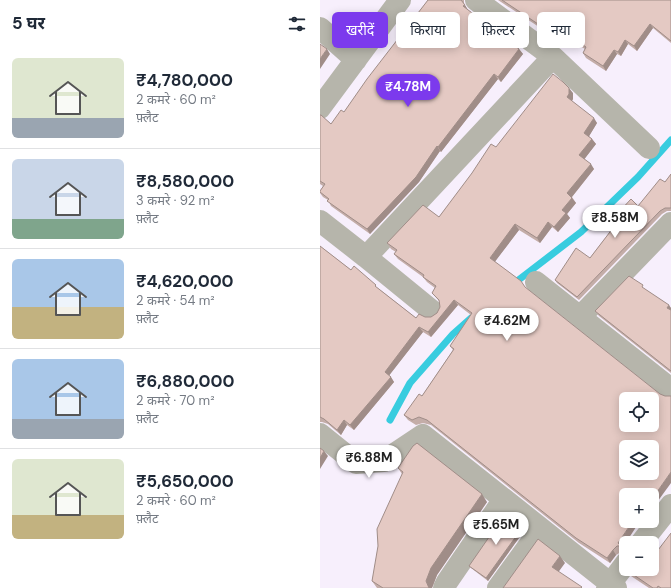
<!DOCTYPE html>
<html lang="hi">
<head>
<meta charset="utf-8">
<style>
	:root { --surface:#fff; --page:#f2f2f3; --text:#1f2937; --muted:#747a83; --line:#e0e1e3; --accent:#7c3aed }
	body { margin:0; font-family:"DM Sans","Noto Sans Devanagari",sans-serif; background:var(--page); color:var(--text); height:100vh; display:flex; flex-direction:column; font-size:15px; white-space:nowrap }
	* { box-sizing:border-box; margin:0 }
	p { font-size:13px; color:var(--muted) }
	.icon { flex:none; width:22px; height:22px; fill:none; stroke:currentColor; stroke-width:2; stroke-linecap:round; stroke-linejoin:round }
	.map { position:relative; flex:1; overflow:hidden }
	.side { display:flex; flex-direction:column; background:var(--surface); width:320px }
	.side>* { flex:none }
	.banner { position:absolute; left:12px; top:12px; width:279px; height:36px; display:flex; gap:8px }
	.fabs { position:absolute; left:299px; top:392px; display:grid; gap:8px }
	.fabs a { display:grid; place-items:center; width:40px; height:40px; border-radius:6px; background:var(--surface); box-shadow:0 2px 10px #0003; font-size:20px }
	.price { position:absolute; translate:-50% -34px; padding:0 9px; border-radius:14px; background:#fff; color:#222; font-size:13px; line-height:26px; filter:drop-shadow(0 1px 2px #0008) }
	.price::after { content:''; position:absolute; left:50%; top:24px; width:12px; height:9px; margin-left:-6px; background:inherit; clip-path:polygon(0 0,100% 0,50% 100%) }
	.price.active { background:var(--accent); color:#fff }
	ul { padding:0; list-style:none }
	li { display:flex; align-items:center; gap:12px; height:100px; padding:0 12px }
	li+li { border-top:1px solid var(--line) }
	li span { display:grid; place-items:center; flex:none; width:112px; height:80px; border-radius:6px; color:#555 }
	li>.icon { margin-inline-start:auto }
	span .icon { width:48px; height:48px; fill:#fffc; stroke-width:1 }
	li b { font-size:17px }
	h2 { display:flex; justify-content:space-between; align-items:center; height:48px; padding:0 12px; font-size:17px }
	.pill { padding:0 14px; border-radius:6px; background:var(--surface); box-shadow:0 2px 10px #0003; font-size:14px; line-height:36px }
	.pill.active { background:var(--accent); color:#fff }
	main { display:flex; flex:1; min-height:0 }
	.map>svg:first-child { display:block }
</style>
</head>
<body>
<main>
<section class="side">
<h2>5 घर<svg class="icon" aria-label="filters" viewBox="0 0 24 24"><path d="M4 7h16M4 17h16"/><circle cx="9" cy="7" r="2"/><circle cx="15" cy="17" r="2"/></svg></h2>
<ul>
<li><span style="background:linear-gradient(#dfe7d0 75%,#9aa5b1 0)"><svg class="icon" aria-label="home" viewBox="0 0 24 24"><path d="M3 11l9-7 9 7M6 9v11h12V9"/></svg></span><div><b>₹4,780,000</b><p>2 कमरे · 60 m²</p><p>फ़्लैट</p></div></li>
<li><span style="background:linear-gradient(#c9d6e8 75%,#7fa58c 0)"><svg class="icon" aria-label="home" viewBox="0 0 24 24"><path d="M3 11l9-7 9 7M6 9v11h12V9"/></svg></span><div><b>₹8,580,000</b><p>3 कमरे · 92 m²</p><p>फ़्लैट</p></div></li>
<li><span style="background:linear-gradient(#a9c7e8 60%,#c2b280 0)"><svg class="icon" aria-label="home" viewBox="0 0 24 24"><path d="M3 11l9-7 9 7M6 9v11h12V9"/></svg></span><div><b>₹4,620,000</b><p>2 कमरे · 54 m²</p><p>फ़्लैट</p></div></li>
<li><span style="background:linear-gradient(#a9c7e8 75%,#9aa5b1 0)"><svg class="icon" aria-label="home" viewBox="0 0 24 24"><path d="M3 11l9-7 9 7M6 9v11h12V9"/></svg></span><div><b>₹6,880,000</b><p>2 कमरे · 70 m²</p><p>फ़्लैट</p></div></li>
<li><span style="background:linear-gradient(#dfe7d0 70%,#c2b280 0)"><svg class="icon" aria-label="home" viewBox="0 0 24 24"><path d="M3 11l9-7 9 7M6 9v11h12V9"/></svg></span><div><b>₹5,650,000</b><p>2 कमरे · 60 m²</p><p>फ़्लैट</p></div></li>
</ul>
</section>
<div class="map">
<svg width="351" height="588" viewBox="0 0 351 588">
	<rect width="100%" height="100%" fill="#f7effc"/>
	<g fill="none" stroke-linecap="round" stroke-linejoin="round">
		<path stroke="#38ccdf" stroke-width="7" d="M 192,285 L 261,232 L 318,177 L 351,140
			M 70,420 L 90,383 L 133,334 L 151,318"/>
		<path stroke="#b6b5ab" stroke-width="22" d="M 0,28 L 36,60
			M 233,57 L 329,148
			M 0,108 L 80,0
			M 0,221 L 46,257 L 233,57 L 156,0
			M 46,257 L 111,310
			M 216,282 L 351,389
			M 260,317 L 351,223
			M 0,434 L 36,463 L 64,461 L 103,435 L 296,588
			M 321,543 L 351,505
			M 124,588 L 127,582 L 184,499
			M 178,588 L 221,529
			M 287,588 L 306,563"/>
	</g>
	<path fill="#c4ada8" d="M 108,0 L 144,0 L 144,4 L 148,10 L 199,49 L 203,54 L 181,82 L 178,79 L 121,152 L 120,151 L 99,182 L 50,234 L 11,206 L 8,200 L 3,197 L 0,193 L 0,191 L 3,186 L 0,184 L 0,115 L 11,124 L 24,112 Z
		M 178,0 L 351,0 L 351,43 L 333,28 L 317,51 L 308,44 L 301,56 L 297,54 L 286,71 L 266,58 L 263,53 L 265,49 L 238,32 L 236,34 L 225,24 L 222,29 Z
		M 253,93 L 253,99 L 252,101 L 277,123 L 269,136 L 272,139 L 276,144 L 264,159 L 274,169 L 252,197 L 256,203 L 247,214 L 250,218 L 238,232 L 232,227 L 220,243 L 199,230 L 175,261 L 336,504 L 306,495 L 303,547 L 305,551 L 301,552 L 296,555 L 290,563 L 259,543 L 111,425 L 103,423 L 96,425 L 88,420 L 84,415 L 102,396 L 133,350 L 130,346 L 151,315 L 138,305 L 111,337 L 103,332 L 69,375 L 74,382 L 34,430 L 27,425 L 21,435 L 8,424 L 2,422 L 0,422 L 0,246 L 31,270 L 59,289 L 96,318 L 111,317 L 117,313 L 120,307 L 119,301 L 112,293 L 115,288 L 107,282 L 103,277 L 78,259 L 74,254 L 76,252 L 71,249 L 67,243 L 119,217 L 176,147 Z
		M 351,174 L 351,211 L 347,211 L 342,214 L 259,300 L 237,283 L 235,280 L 270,258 L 292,229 L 288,224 L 318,206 L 345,182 Z
		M 326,290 L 351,308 L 351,373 L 279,316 L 275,311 Z
		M 78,468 L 167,502 L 117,575 L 112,588 L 57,588 L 52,581 L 82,474 Z
		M 204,531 L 168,581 L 151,568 L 149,566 Z
		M 332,569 L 351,588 L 329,588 L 311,576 L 308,571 Z"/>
	<path fill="#a08d88" d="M 145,5 L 148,10 L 147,11 L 143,6 Z
		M 222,20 L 225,24 L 222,29 L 218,24 Z
		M 330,24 L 333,28 L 317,51 L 314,46 Z
		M 235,27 L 238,32 L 236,34 L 233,29 Z
		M 305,40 L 308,44 L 301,56 L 298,52 Z
		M 7,49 L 10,54 L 0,69 L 0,59 Z
		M 199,49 L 203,54 L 181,82 L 178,77 Z
		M 294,50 L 297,54 L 286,71 L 283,66 Z
		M 174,74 L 178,79 L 121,152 L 118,147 Z
		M 249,88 L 253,93 L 253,99 L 251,102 L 247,97 Z
		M 274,118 L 277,123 L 268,138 L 264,133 Z
		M 272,139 L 276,144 L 263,161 L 259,155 Z
		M 117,146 L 120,151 L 99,182 L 50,234 L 47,229 Z
		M 271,164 L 274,169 L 251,198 L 247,193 Z
		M 252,198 L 256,203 L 247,214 L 250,218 L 238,232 L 234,227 L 242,210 Z
		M 228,222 L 232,227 L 220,243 L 217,238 Z
		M 195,224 L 199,230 L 174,263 L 170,258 Z
		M 134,300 L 138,305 L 111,337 L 108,332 Z
		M 349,305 L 351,308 L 351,313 L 347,308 Z
		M 99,327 L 103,332 L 68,377 L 65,372 Z
		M 71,377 L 74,382 L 34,430 L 30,425 Z
		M 24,420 L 27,425 L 21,435 L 17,430 Z
		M 4,451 L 8,456 L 0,469 L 0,458 Z
		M 351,472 L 351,483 L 332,509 L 332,499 Z
		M 162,494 L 167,502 L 117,575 L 112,588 L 109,588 L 106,581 L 111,568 Z
		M 313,521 L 320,521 L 303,547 L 298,543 Z
		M 202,528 L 204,531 L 168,581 L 166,578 Z
		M 293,550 L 296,555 L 290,563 L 287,558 Z
		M 240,556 L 245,563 L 237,574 L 232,567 Z"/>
	<path fill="#e4c9c3" stroke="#a08d88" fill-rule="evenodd" d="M 108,0 L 141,0 L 145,5 L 143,6 L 199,49 L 178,77 L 174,74 L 118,147 L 117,146 L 96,177 L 47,229 L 7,201 L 9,199 L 0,192 L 0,191 L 5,184 L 0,181 L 0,115 L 1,115 L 11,124 L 21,110 L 24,112 L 47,79 Z
		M 182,0 L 351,0 L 351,41 L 330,24 L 314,46 L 305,40 L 298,52 L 294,50 L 283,66 L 263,53 L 266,47 L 235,27 L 233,29 L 222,20 L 218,24 Z
		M 0,44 L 7,49 L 0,59 Z
		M 233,74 L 243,82 L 249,88 L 249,94 L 247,97 L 274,118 L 264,133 L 272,139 L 259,155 L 271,164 L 247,193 L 252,198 L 242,210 L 246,213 L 234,227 L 228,222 L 217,238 L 195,224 L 170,258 L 201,281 L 205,287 L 340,394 L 345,396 L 351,396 L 351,472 L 332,499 L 332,495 L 306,495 L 306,521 L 313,521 L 298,543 L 302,546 L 297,546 L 293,550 L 287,558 L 256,538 L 107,420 L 99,417 L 92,420 L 84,415 L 99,394 L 102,396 L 134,349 L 130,346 L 152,313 L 134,300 L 108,332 L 99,327 L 65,372 L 71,377 L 30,425 L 24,420 L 17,430 L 4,419 L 0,417 L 0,246 L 31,270 L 34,266 L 56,285 L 55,286 L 96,318 L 99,314 L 105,317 L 111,317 L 117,313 L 120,307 L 119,300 L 112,293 L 116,286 L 103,277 L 104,275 L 74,254 L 77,250 L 67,243 L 103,205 L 119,217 L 152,173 L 171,144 L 176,147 ZM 306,399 L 332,399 L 332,425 L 306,425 ZM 306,447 L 332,447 L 332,473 L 306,473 Z
		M 351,174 L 351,208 L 345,208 L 340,211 L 257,297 L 235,280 L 256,248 L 270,258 L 293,228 L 288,224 L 311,199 L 318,206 L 340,179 L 345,182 Z
		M 309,276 L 323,285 L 322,287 L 349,305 L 347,308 L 351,310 L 351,371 L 275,311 Z
		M 97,443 L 162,494 L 111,568 L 106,581 L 109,588 L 63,588 L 52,581 L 58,546 L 57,529 L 83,472 L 78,468 L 93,446 Z
		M 0,448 L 4,451 L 0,458 Z
		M 185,514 L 202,528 L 166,578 L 149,566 Z
		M 351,533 L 351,588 L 341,588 L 338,586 L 337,588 L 333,588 L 308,571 L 309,569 L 332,569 L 332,558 Z
		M 218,539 L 240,556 L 232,567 L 262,587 L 261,588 L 183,588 Z"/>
</svg>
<div class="fabs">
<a><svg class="icon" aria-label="locate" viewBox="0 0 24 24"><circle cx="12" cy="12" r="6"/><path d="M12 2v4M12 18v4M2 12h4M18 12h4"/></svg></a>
<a><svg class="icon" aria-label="layers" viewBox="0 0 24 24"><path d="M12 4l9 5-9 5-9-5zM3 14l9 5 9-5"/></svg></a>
<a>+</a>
<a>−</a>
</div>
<b class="price active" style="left:88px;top:108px">₹4.78M</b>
<b class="price" style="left:295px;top:239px">₹8.58M</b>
<b class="price" style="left:187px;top:342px">₹4.62M</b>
<b class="price" style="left:49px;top:479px">₹6.88M</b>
<b class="price" style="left:176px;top:546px">₹5.65M</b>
<div class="banner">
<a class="pill active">खरीदें</a>
<a class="pill">किराया</a>
<a class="pill">फ़िल्टर</a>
<a class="pill">नया</a>
</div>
</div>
</main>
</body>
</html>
